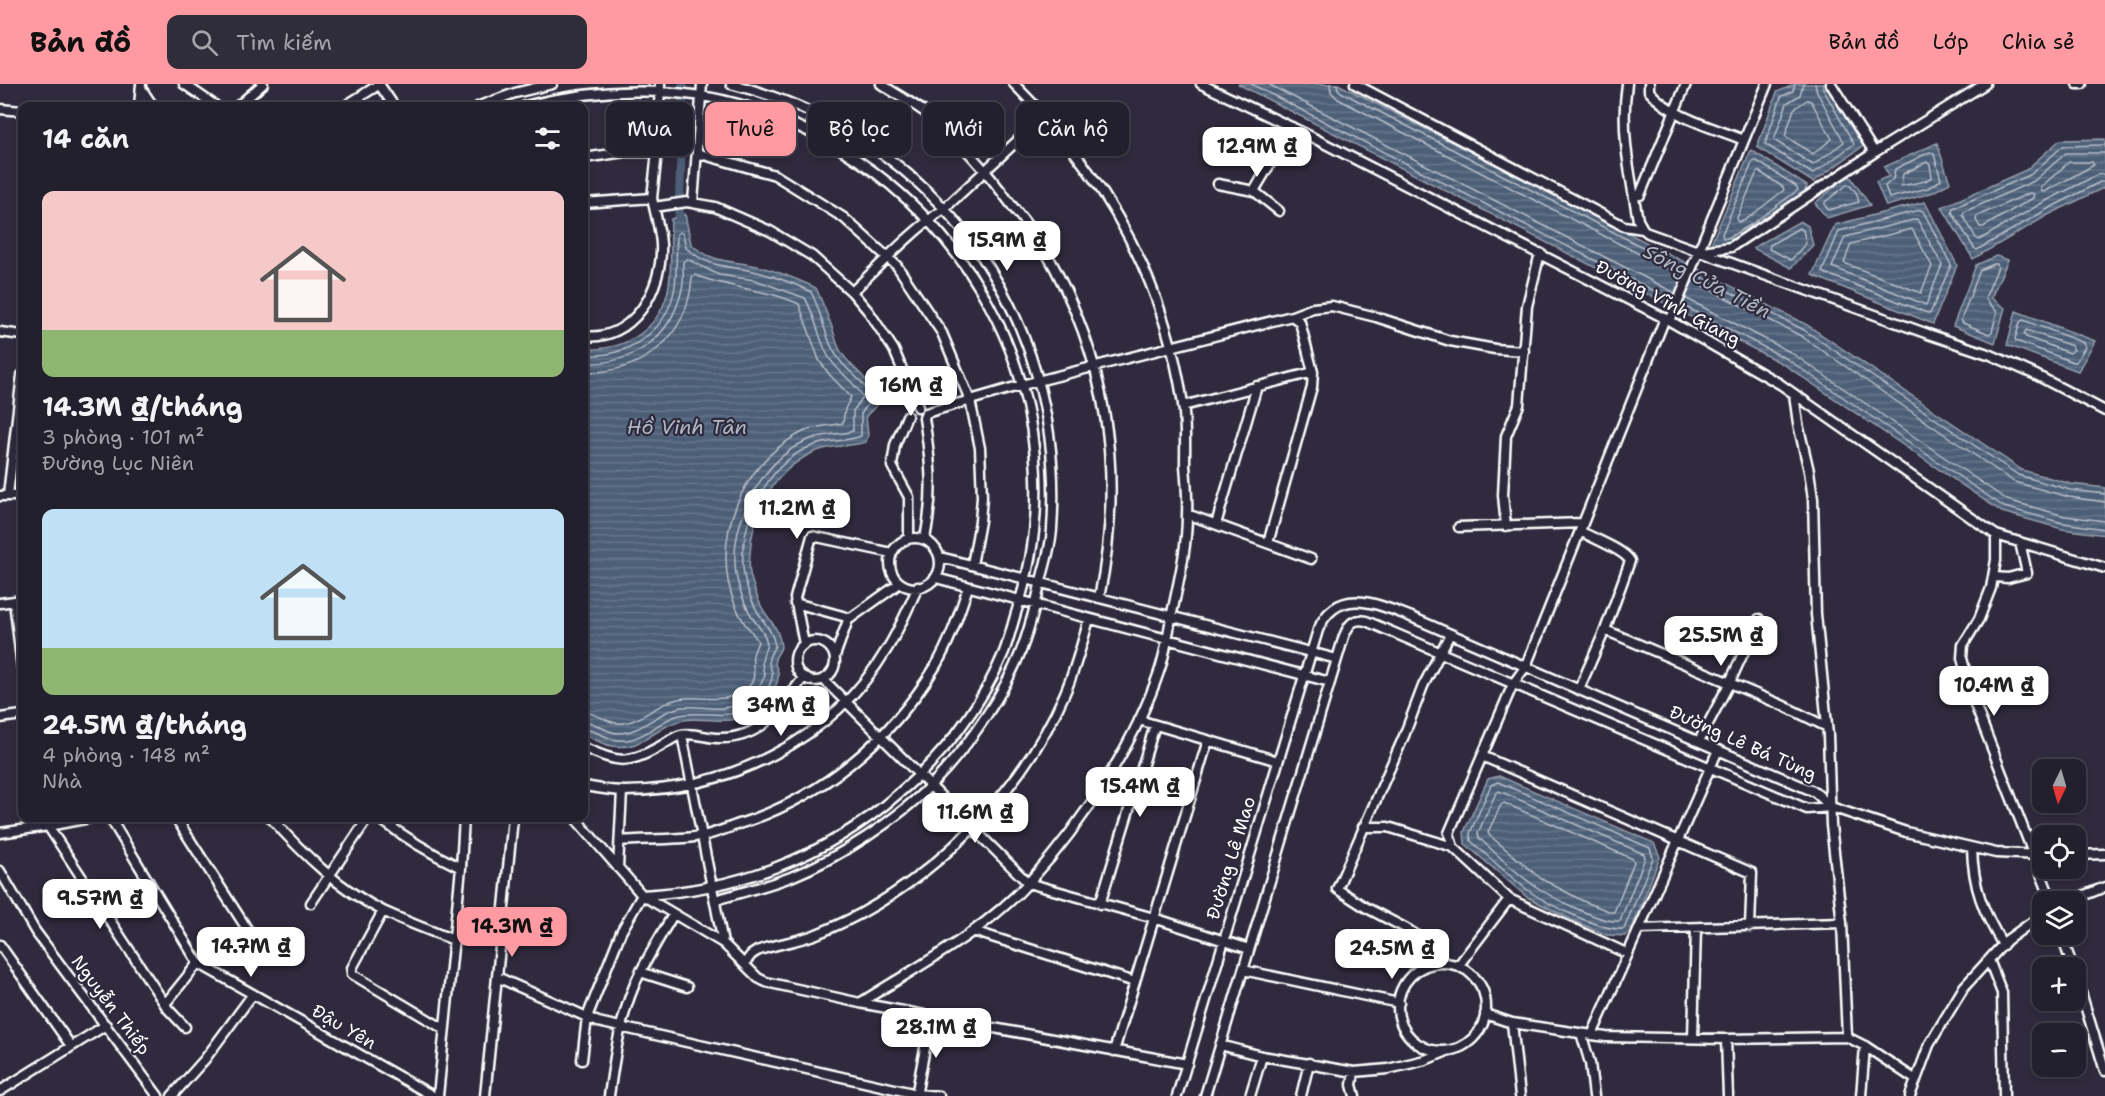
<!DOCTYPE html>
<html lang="vi">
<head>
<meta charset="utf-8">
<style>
	:root { --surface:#23202e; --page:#2f2d3a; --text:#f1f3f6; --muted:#a3a3aa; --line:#403e4a; --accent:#ff9aa2 }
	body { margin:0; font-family:"Shantell Sans",sans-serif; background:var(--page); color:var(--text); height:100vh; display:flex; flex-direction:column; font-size:22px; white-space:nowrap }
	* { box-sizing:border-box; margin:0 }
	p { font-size:20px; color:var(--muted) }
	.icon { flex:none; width:33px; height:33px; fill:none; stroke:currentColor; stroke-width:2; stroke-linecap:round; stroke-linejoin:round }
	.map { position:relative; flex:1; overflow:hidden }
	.drawer { position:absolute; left:18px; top:18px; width:570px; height:720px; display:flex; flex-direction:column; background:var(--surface); border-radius:12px; box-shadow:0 3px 9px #0003,0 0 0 2px var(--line) }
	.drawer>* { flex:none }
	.hud { position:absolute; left:606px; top:18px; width:570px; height:54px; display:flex; gap:12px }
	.needle { width:39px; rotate:185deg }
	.tools { position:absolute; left:2032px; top:675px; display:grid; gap:12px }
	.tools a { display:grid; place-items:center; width:54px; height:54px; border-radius:12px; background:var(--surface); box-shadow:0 3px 9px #0003,0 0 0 2px var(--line); font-size:30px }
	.price { position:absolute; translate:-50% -51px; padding:0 14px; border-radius:12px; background:#fff; color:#222; font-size:20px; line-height:39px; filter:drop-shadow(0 2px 3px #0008) }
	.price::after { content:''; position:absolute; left:50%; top:36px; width:18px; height:14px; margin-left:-9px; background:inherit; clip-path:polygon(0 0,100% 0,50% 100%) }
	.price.active { background:var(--accent); color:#111 }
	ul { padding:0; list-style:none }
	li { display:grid; align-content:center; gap:12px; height:318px; padding:0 24px }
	li span { display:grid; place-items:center; height:186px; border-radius:12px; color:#555 }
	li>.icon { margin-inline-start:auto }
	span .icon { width:108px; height:108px; fill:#fffc; stroke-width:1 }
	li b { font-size:26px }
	h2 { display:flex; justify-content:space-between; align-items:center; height:72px; padding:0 24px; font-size:26px }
	.pill { padding:0 21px; border-radius:12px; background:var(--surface); box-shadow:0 3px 9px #0003,0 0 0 2px var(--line); font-size:21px; line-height:54px }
	.pill.active { background:var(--accent); color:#111 }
	header { display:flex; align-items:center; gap:36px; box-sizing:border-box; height:84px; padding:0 30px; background:var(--accent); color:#111 }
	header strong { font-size:28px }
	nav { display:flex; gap:33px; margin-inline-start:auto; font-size:21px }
	.search { width:420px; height:54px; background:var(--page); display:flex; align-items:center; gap:15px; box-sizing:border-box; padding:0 21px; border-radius:12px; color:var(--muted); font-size:22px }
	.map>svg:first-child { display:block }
</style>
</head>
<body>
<header>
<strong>Bản đồ</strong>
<div class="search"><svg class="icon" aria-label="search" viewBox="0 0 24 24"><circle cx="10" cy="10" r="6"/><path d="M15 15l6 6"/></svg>Tìm kiếm</div>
<nav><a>Bản đồ</a><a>Lớp</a><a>Chia sẻ</a></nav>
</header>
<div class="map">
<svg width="2105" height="1012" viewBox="0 0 2105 1012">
	<defs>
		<pattern id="water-rules" width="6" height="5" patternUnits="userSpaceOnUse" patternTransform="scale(1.5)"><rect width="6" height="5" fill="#4d5f77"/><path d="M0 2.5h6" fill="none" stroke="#68778b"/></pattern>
	</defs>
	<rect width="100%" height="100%" fill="#2f2a3d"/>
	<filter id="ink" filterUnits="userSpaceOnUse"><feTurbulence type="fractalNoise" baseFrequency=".0167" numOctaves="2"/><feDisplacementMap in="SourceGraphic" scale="12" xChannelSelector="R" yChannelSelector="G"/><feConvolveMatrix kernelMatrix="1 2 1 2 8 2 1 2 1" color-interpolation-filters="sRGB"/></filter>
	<g filter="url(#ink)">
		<path fill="url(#water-rules)" stroke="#949fad" stroke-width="1.5" d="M 1238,0 L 1338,0 L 1807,241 L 2022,386 L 2071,400 L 2105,404 L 2105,451 L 2062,445 L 2002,428 L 1783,280 Z
			M 1796,0 L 1827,0 L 1863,62 L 1813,98 L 1757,63 L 1777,8 Z
			M 2105,55 L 2105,103 L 2048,131 L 1973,175 L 1942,123 L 2026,86 L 2060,56 Z
			M 1937,59 L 1950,99 L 1931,109 L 1886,122 L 1876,98 L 1889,92 L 1884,83 Z
			M 1751,66 L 1807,102 L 1804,109 L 1755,145 L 1729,160 L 1710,162 Z
			M 1849,91 L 1870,121 L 1827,134 L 1815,119 Z
			M 1925,118 L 1957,181 L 1933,240 L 1812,191 L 1835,141 Z
			M 685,130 L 691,160 C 714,180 730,176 757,182 C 777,187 797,195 816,204 C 822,217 827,230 832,243 C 835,251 836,259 840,266 C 852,287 871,293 879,319 L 866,332 L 868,351 L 866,358 C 849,363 827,361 812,369 C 773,388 752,428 750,470 C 749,478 749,489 752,497 C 755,507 758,518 764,527 C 773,541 779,545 781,563 C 780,568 776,571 775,575 C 774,581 777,583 778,588 C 780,597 772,611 766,617 C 731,653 706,625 671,640 C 651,649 639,666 613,662 C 603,661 592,654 584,650 L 584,265 C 626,267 662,245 669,201 C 672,180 670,157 671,135 Z
			M 1800,137 L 1808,142 L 1813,161 L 1791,184 L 1753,164 Z
			M 1996,172 L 2008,176 L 1991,214 L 2005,224 L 1995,259 L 1953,242 L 1976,181 Z
			M 2016,227 L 2095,257 L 2078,287 L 2007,261 Z
			M 1499,692 L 1654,759 L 1660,773 L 1631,847 L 1625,852 L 1607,851 L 1574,837 L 1527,813 L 1465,760 L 1464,748 L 1488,695 Z"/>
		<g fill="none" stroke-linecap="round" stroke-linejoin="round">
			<path stroke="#b8bfc9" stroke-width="1.5" d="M 1251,0 L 1672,216
				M 1268,0 L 1675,209
				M 1330,0 L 1331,8 L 1338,15 L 1682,192
				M 1337,0 L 1338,5 L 1341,8 L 1685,185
				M 1795,0 L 1793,7 L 1781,13 L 1765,60 L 1813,90 L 1854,60 L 1823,5 L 1823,0
				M 1803,0 L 1800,11 L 1787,19 L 1774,56 L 1813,81 L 1844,58 L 1817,8 L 1815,0
				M 1807,16 L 1811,17 L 1832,55 L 1813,70 L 1785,52 L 1794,25 Z
				M 2105,61 L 2063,62 L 2030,91 L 1953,124 L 1952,128 L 1974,164 L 1977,166 L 2046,126 L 2100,98 L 2105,98
				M 1930,68 L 1934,70 L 1941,96 L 1928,104 L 1889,114 L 1885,102 L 1893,95 L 1895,85 Z
				M 2105,69 L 2066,69 L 2034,97 L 1964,128 L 1963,131 L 1976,154 L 1979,156 L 2042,119 L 2097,91 L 2105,90
				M 1753,77 L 1757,77 L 1796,102 L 1798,106 L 1752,140 L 1728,154 L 1723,154 L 1722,150 Z
				M 1927,78 L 1930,81 L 1932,93 L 1925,97 L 1901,102 L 1903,90 Z
				M 2069,78 L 2092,78 L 2094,81 L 2044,108 L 2041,107 L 2041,103 Z
				M 1757,88 L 1760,88 L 1783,103 L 1784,106 L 1748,134 L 1738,138 L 1737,134 Z
				M 1848,100 L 1856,108 L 1859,118 L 1828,126 L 1825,121 L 1825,118 Z
				M 2030,109 L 2034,110 L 2033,114 L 1983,143 L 1980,143 L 1976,136 L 1977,132 Z
				M 1920,126 L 1923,127 L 1951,181 L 1930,230 L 1822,188 L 1839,147 Z
				M 1917,135 L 1942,181 L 1926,221 L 1832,183 L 1845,153 Z
				M 1799,144 L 1803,146 L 1806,159 L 1791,176 L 1769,165 L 1770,161 Z
				M 1912,145 L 1932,182 L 1921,209 L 1844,179 L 1851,160 Z
				M 1994,180 L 1997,180 L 1998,183 L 1985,214 L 1997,228 L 1992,248 L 1989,250 L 1963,239 L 1961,236 L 1980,186 Z
				M 1695,190 L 1804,246 L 2018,391 L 2070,406 L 2105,410
				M 1693,197 L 1801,252 L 2014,398 L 2069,413 L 2105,418
				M 1685,214 L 1790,268 L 2007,416 L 2065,432 L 2105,437
				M 1682,221 L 1787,275 L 2004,423 L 2063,439 L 2105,445
				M 2023,236 L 2084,259 L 2085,263 L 2076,278 L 2073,278 L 2016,257 L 2015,255 L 2020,238 Z
				M 2026,246 L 2072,262 L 2074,266 L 2070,269 L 2026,253 L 2024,250 Z
				M 584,271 C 628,274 668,248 675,202 C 677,185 676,167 677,150 L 680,148 L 683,150 L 686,164 C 712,186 728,181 757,188 C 776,193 794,199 811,208 C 823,230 825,259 841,278 C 852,291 867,299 871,315 L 861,330 L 861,352 C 845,358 827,356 812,362 C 764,379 734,449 745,496 C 748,507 753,521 759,530 C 766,542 773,548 775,562 C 773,566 770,570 769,574 C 768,580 770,582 772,588 C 774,595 767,607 762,612 C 734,644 708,623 676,632 C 658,638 646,653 627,656 C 608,658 600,647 584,645
				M 584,279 C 632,281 671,255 682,205 C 684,197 683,187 683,178 L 687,175 L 719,191 L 755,196 L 805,214 C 815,231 818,252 827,270 C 835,287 854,296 863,313 L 853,327 L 853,347 C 839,351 822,350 808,356 C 759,376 724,448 738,499 C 741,510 746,523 752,533 C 758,543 766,549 767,561 C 762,572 760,580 765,592 C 759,605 750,615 736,621 C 718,629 696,619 677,624 C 655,630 641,649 618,649 C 606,649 596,638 584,637
				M 584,288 C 643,290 688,253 692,193 L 695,191 C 729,205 764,204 799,220 L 819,276 L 829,290 L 851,313 L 845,325 L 843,339 C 830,342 815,342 803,348 C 748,375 718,438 728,497 C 731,511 737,528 745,540 C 750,546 755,551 758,558 C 756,563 754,567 753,571 C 751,583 758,593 749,602 C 728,623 703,610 678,615 C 657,619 643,637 623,639 C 609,641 598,629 584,628
				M 1498,698 L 1650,764 L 1653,774 L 1624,845 C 1603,848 1547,820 1529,807 C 1509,792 1490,774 1471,757 L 1470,749 L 1491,701 Z
				M 1499,707 L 1644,770 L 1645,774 L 1620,837 C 1602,840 1551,813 1535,802 C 1515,789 1497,770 1479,754 L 1478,749 L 1496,709 Z
				M 1504,719 L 1633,775 L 1634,778 L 1614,828 L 1611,828 L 1583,817 L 1540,794 L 1489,751 L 1488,748 L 1501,721 Z"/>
			<path stroke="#4d5f77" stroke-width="9" d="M 679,133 L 683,0"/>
			<g stroke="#fff" stroke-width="13">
				<path id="minor" d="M 184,0 L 216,22
					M 379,0 L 394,22
					M 881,0 C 897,11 915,20 930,32 C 962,58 989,90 1013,123 C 1023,136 1034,149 1043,163 C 1108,274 1125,389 1099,514
					M 1201,0 L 1302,48 L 1670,237 L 1780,300 L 1996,451 L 2105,484
					M 1355,0 L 1624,142 L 1643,145
					M 1627,0 C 1620,47 1630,90 1638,136 L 1643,145 L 1648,149 L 1928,250 L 1991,271 L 2036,291 L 2105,327
					M 1649,0 L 1649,7 C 1672,34 1712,43 1744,56
					M 1831,0 L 1874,68
					M 2077,0 L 2082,0
					M 141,4 L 153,22
					M 139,22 L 141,0
					M 238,22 L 263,0
					M 345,22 L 380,0
					M 479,22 L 515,9 L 552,0
					M 525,22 C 594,4 680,1 748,23 C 961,91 1088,313 1016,529 C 1012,542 1009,555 1004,568 C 981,623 943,672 898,710 C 826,773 737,806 642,811 L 621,848 L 587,933 L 582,976
					M 0,25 L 22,27
					M 809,47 L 816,29
					M 697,69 L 775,91 L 844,134 L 897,182 L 942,249 L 970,316 L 980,364 L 982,413 L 980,437 L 972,481
					M 584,74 L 625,68 L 657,68
					M 1218,100 L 1254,107 L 1279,127
					M 1254,107 L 1292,43
					M 1640,111 L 1686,0
					M 693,118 L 702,0
					M 584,119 L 652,114 L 657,68 L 660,0
					M 654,123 L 687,118 L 715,123 L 770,147 L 812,172 L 852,208 L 869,228 L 894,266 L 918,323
					M 1702,167 L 1731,163 L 1875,68 L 1985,0
					M 852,208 C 882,179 911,148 945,124 L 1045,31
					M 1292,232 L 1313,224 L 1332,222 L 1376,233 L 1450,257 L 1495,265 L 1524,267
					M 1670,237 L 1767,0
					M 0,248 L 22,251
					M 584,252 C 633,258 663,205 661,160 C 660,145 655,129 652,114
					M 1794,310 L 1798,340 L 1809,387 L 1813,415 L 1816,530 L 1828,651 L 1831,741 L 1842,839 L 1847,953
					M 1183,322 L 1313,288
					M 907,332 L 895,361 L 892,382 L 909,413 L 909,454
					M 8,411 L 22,291
					M 0,412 L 22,412
					M 1187,430 L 1311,475
					M 1216,440 L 1257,302
					M 1506,442 L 1503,411 L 1506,352 L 1519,321 L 1527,222 L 1540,169
					M 1459,443 L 1583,439
					M 1996,451 L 1996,476 L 1991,504 L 1979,535 L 1963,561 L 1962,574 L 1972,613 L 2052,818
					M890 479a25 25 0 1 1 50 0a25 25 0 1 1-50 0Z
					M 925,455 C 934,411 931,378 924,334 L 926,329 L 1022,301 L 1292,232 L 1300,238 L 1313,288 L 1312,303 L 1268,459
					M 940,473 L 1337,575
					M 1994,493 L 2008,494 L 2027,489 L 2020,458
					M 936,494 L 1330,598
					M 14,517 L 22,584
					M 0,519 L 22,516
					M 795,519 L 850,534
					M 1605,546 L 1784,622 L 1827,643
					M795 577a20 20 0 1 1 40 0a20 20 0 1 1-40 0Z
					M 804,560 L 795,514 L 812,452 L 892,469
					M 835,572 L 848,536 L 900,499
					M 823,595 L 1028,799 L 1154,834 L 1249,865
					M 1579,605 L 1605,546 L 1630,477 C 1625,466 1592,454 1580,447
					M 0,634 L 22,631
					M 1139,636 L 1278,677
					M 682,651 L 723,859
					M 1699,657 L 1729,600 L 1759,535
					M 584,664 C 616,677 625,682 657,664 C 665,660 673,653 681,651 C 694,648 706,654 718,654 C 762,656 780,624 804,593
					M 1482,672 L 1752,789 L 1750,843
					M 584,702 C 597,704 611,707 625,707 C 729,706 832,657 887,565 C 899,546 908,524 918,503
					M 47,734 L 48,742 L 168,925 L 185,943
					M 110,734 L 198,879 L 433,1012
					M 176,734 L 265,873
					M 271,734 C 303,770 340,806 385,828 C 407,838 431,847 454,856
					M 379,734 C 405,754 432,770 461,784
					M 575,734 L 642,811 L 723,859 L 758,894 L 766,898 L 860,919 L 1187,980
					M 1363,743 L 1388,743 L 1453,763 L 1509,815 L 1628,870
					M 0,749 L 48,742 L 90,734
					M 620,757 C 646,755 675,756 702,752 C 713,750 725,745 736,741 C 820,715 889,658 935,583 C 950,558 959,530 968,503
					M 1453,763 L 1449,749 L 1513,600 L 1526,582 L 1665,234
					M 1972,764 C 1973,803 1983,828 2003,861
					M 2076,771 L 2105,770
					M 618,784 L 622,707
					M 0,787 L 35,847 L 158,1012
					M 715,816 C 740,809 767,802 791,793 C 840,773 896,737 933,699 C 968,663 1009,604 1025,556 C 1031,538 1036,519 1040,501 C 1044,483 1051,464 1052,445 C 1067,233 938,52 731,0
					M 2067,818 L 2105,803
					M 311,819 L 368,734
					M 1100,820 L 1155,641
					M 383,827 L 352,884 L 352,890 L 444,945
					M 1639,845 L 1842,839
					M 973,847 L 1135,898
					M 2061,850 L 2073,884
					M 0,861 L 71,962
					M 1989,876 L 2002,909 L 2004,1012
					M 745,879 L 751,871 L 757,867 C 775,860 795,858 814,851 C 829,845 845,838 860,830 C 947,782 1025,701 1065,609 C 1075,586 1082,560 1089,535
					M 1444,879 L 1434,862 L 1405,844 L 1365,823 L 1337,805 L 1404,652 L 1423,602 L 1450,550
					M1398 923a44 44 0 1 1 88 0a44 44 0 1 1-88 0Z
					M 1458,882 L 1509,815
					M 1243,886 L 1399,919
					M 640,888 L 687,903
					M 2076,892 L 2105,987
					M 497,893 L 598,938 L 917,1010 L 939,1012
					M 860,919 C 918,882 983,849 1030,797 C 1082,740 1134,661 1159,588 C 1166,568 1168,549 1172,529 C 1179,496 1187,464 1187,431 C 1188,414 1186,397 1185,381 C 1185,361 1186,340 1183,320 C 1164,193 1104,89 1014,0
					M 165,920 L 198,879
					M 1485,930 L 1512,939 L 1606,953 L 1726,955 L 1847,953 L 1865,962 L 1916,996
					M 1512,939 L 1520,1012
					M 1581,949 L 1590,979 L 1594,1012
					M 1592,951 L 1718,666
					M 1693,954 L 1696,844
					M 1726,955 L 1728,1012
					M 1220,961 L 1262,972 L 1250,1012
					M 1114,967 L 1208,656
					M 1262,972 L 1354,988 L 1388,985 L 1425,976 L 1445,968
					M 1354,988 L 1352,1001 L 1355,1012
					M 0,1007 L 106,941
					M 172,1012 L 205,975 L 253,910
					M 438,1012 L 461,784 L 464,734
					M 485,1012 L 513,734
					M 609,1012 C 615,970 621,925 641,887 C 651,868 662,849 673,831
					M 916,1012 L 931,932
					M 1177,1012 L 1318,546 C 1337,502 1375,519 1409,532 L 1815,708 L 1831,723
					M 1205,1012 L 1344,552 C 1349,540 1353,534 1366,537 L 1807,725 L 1831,723 L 1906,748 L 1996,769 L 2043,771
					M 1301,1012 L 1309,979
					M 1861,1012 L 1865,962
					M 1910,1012 L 1929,961 L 1964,903 L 2007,856 L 2043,830"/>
			</g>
			<use href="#minor" stroke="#2f2a3d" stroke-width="8"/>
		</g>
	</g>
	<g text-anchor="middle" stroke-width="4.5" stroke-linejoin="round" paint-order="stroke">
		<g font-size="18" fill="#fff" stroke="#2f2a3d">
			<text transform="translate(1668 219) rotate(28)" y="6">Đường Vĩnh Giang</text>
			<text transform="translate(1743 659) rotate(24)" y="6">Đường Lê Bá Tùng</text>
			<text transform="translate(1231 774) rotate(-73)" y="6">Đường Lê Mao</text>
			<text transform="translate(111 921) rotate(53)" y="6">Nguyễn Thiếp</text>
			<text transform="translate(344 943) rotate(30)" y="6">Đậu Yên</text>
		</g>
		<g font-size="20" font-style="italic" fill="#afb7c2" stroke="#2f2a3d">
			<text transform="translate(1707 197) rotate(27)" y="7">Sông Cửa Tiền</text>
			<text x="687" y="350">Hồ Vinh Tân</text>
		</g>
	</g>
</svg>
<div class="tools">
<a><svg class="needle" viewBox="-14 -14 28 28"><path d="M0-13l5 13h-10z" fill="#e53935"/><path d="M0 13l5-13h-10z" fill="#a3a3aa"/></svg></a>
<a><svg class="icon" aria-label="locate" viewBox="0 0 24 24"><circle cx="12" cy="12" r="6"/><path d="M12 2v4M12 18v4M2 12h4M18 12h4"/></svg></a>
<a><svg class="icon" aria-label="layers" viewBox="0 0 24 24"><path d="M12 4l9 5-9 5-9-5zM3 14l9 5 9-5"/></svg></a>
<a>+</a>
<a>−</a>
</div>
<b class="price" style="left:1257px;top:94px">12.9M ₫</b>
<b class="price" style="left:1007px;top:188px">15.9M ₫</b>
<b class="price" style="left:911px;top:333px">16M ₫</b>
<b class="price" style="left:797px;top:456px">11.2M ₫</b>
<b class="price" style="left:1721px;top:583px">25.5M ₫</b>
<b class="price" style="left:1994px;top:633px">10.4M ₫</b>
<b class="price" style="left:781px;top:653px">34M ₫</b>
<b class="price" style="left:1140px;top:734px">15.4M ₫</b>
<b class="price" style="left:975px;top:760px">11.6M ₫</b>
<b class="price" style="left:100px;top:846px">9.57M ₫</b>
<b class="price active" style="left:512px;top:874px">14.3M ₫</b>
<b class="price" style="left:251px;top:894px">14.7M ₫</b>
<b class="price" style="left:1392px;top:896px">24.5M ₫</b>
<b class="price" style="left:936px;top:975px">28.1M ₫</b>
<div class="hud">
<a class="pill">Mua</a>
<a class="pill active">Thuê</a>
<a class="pill">Bộ lọc</a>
<a class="pill">Mới</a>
<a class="pill">Căn hộ</a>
</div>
<section class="drawer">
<h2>14 căn<svg class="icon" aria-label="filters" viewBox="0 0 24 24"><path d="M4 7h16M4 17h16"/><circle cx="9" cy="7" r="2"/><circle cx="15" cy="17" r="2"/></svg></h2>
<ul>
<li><span style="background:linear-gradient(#f6c9c9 75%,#8fb573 0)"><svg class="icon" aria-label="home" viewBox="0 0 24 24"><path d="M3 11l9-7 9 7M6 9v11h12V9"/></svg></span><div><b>14.3M ₫/tháng</b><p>3 phòng · 101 m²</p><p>Đường Lục Niên</p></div></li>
<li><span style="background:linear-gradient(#bfe0f5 75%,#8fb573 0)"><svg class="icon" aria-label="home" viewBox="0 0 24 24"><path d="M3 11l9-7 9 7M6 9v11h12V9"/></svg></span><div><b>24.5M ₫/tháng</b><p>4 phòng · 148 m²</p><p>Nhà</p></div></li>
</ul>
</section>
</div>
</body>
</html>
